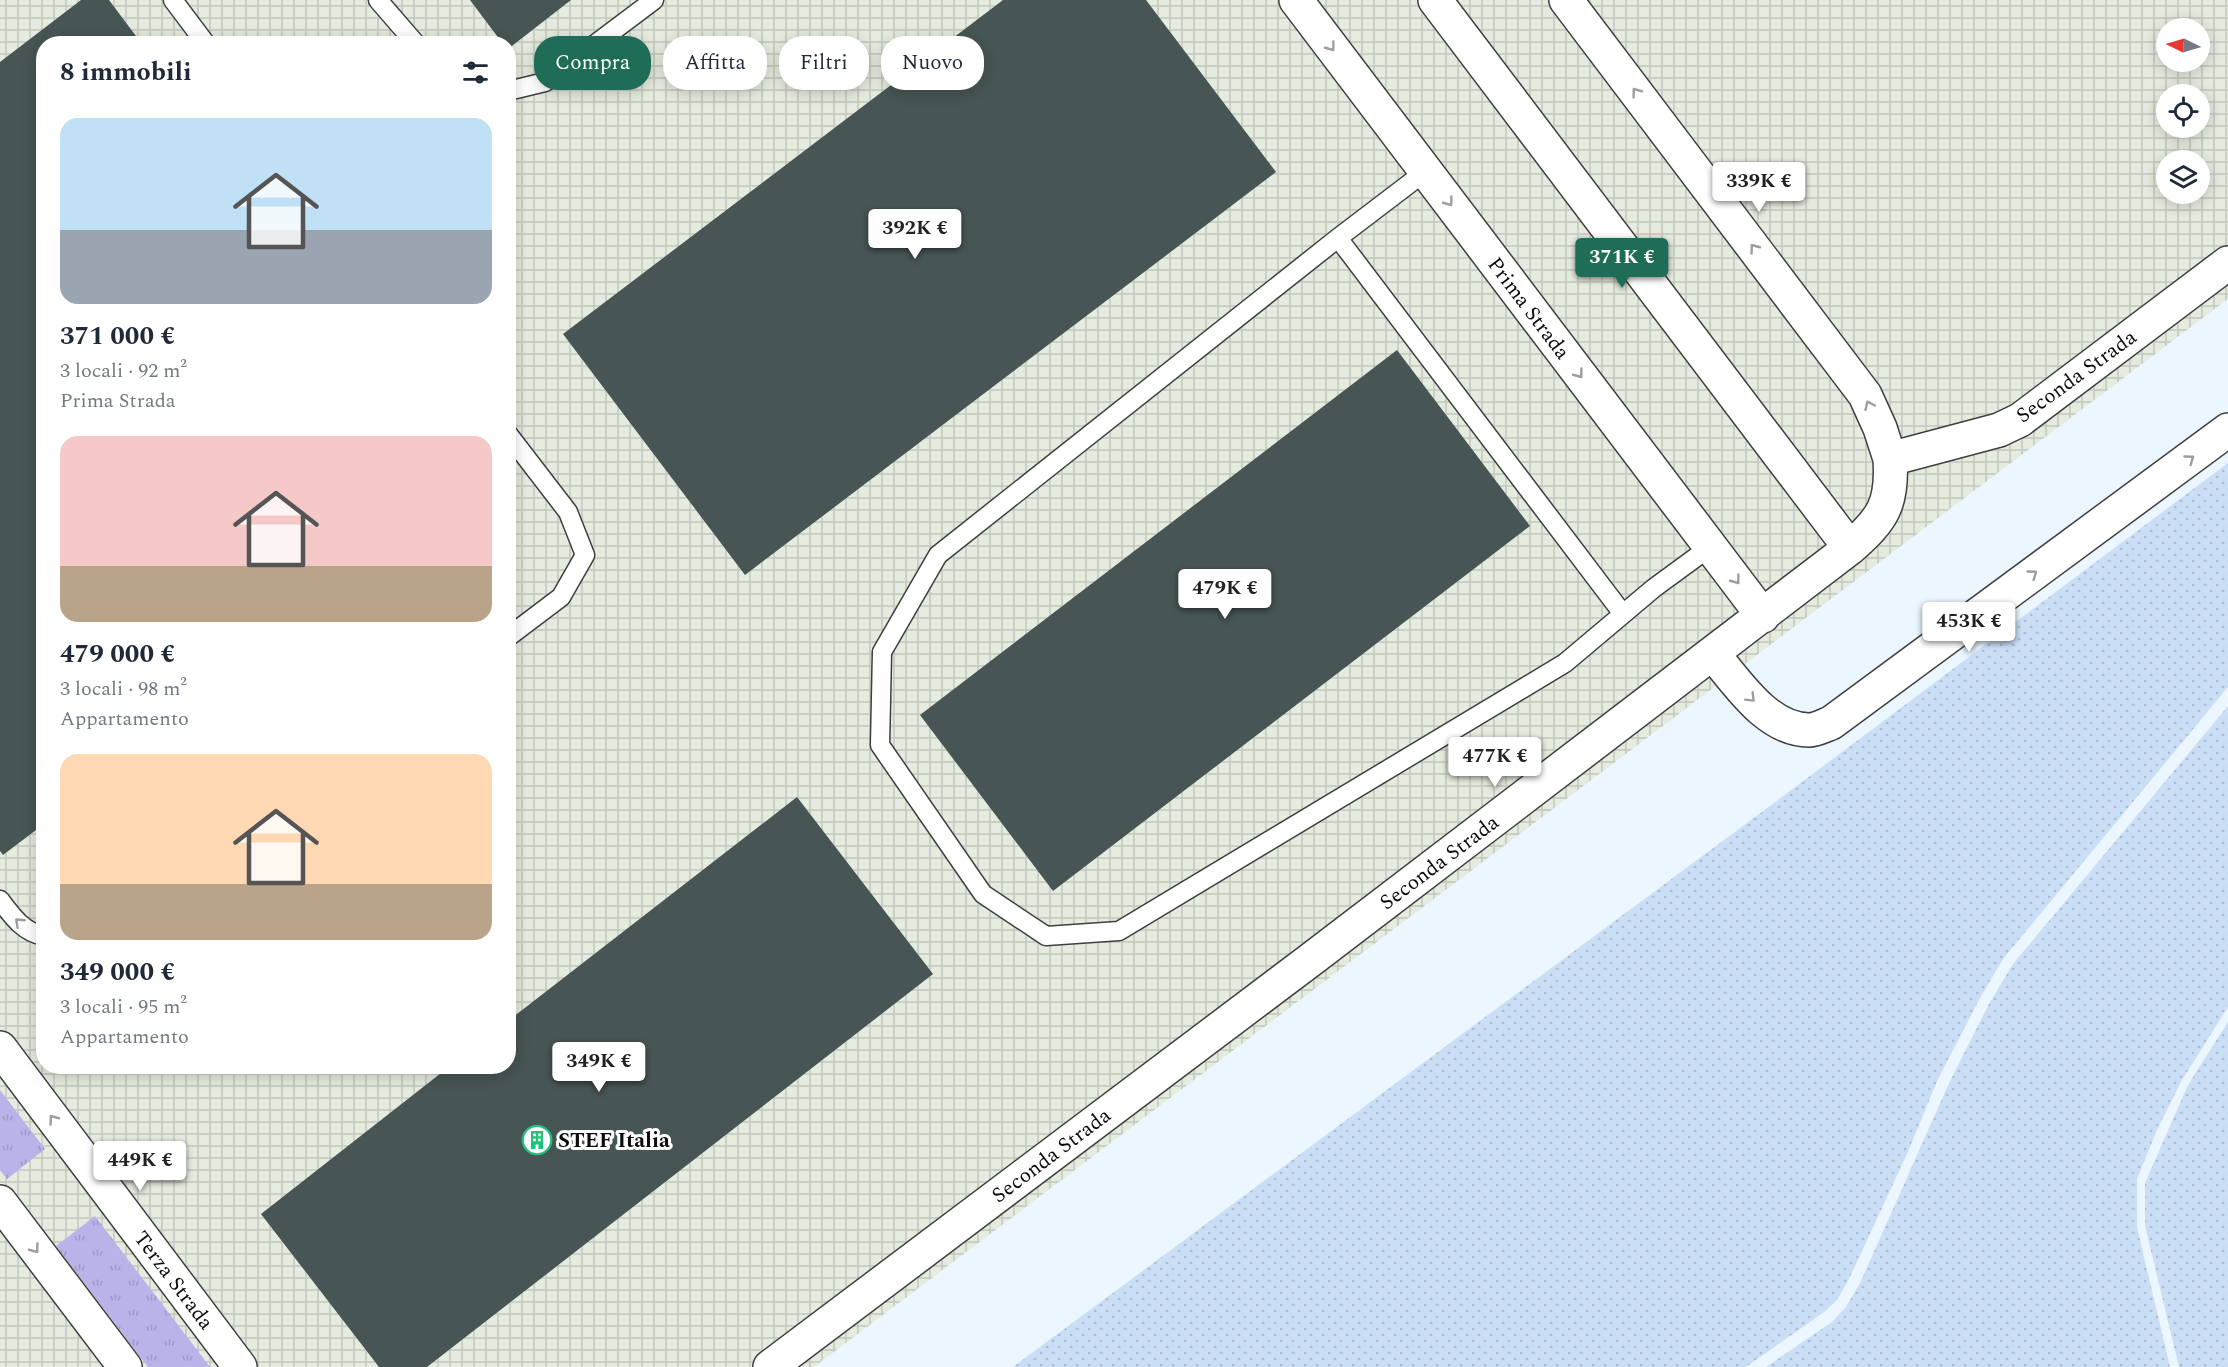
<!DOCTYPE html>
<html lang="it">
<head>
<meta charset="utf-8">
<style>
	:root { --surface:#fff; --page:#f6f6f7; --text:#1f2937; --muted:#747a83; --accent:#1f6d56 }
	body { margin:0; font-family:Spectral,serif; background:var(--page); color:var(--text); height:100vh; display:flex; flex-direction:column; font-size:22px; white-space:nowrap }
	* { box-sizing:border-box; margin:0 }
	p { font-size:20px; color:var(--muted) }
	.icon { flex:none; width:33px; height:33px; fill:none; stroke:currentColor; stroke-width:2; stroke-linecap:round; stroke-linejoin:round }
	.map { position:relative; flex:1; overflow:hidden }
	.drawer { position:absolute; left:36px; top:36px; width:480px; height:1038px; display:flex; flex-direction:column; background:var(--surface); border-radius:24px; box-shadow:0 3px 15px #0003 }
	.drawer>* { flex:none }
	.guide { position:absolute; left:534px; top:36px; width:570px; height:54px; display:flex; gap:12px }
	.needle { width:39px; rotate:275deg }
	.fabs { position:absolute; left:2156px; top:18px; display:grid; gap:12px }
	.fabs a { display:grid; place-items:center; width:54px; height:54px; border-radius:50%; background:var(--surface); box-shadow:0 3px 15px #0003; font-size:30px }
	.price { position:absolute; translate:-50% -51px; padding:0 14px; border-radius:6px; background:#fff; color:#222; font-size:20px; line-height:39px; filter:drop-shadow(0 2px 3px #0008) }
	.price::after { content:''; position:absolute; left:50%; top:36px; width:18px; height:14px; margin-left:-9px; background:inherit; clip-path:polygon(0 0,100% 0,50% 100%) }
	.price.selected { background:var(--accent); color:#fff }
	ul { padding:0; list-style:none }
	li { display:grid; align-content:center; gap:12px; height:318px; padding:0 24px }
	li span { display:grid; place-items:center; height:186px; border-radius:18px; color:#555 }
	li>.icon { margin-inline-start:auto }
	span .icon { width:108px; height:108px; fill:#fffc; stroke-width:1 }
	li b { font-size:26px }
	h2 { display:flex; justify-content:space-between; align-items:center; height:72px; padding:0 24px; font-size:26px }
	.chip { padding:0 21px; border-radius:24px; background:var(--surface); box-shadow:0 3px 15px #0003; font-size:21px; line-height:54px }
	.chip.selected { background:var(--accent); color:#fff }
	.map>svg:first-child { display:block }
</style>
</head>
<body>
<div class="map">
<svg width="2228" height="1367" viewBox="0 0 2228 1367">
	<defs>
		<pattern id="industrial-grid" width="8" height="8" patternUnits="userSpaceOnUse" patternTransform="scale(1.5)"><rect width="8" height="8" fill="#e5ebdf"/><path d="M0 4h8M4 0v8" fill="none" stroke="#c3c8be"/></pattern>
		<pattern id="farmland-dots" width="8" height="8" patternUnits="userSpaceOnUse" patternTransform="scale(1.5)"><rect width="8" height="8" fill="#cadef6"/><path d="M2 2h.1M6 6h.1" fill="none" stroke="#acbdd2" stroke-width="1.8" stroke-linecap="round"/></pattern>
		<pattern id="grass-tufts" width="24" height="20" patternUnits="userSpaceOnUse" patternTransform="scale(1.5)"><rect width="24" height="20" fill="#b9b3ea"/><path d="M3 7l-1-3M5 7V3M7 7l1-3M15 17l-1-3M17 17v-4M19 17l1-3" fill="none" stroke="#9e99c8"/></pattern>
	</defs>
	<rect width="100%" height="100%" fill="#ebf6ff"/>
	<path fill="url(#industrial-grid)" fill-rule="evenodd" d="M 0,0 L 2228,0 L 2228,299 L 814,1367 L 0,1367 ZM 2166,28 L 2199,28 L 2199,62 L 2166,62 ZM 44,44 L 508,44 L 508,1066 L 44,1066 ZM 2166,94 L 2199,94 L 2199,128 L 2166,128 ZM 2166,160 L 2199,160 L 2199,194 L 2166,194 Z"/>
	<path fill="url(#farmland-dots)" d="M 2228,463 L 2228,687 L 2003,959 L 1980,998 L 1938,1079 L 1907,1154 L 1849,1279 L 1837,1300 L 1824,1312 L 1746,1367 L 1013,1367 L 1794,788 Z
		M 2228,706 L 2228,1007 L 2182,1080 L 2157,1130 L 2137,1179 L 2137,1227 L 2170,1367 L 1766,1367 L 1832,1322 L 1846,1307 L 1861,1281 L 1950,1081 L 1990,1002 L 2013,964 Z
		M 2228,1022 L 2228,1367 L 2179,1367 L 2145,1226 L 2145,1183 L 2188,1085 Z"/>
	<path fill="url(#grass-tufts)" d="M 0,1090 L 45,1149 L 7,1179 L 0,1170 Z
		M 95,1216 L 210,1367 L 148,1367 L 56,1246 Z"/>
	<path fill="#485555" d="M 81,0 L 109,0 L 142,44 L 44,44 L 44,824 L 3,855 L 0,851 L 0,62 Z
		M 470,0 L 571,0 L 508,49 L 508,44 L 503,44 Z
		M 1003,0 L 1146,0 L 1276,172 L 745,575 L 563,334 Z
		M 1397,350 L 1530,526 L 1053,891 L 920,715 Z
		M 797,797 L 933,974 L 427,1367 L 379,1367 L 261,1214 L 450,1066 L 508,1066 L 508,1021 Z"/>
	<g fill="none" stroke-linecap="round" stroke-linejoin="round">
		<g stroke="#3f3f3f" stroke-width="21">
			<path id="service" d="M 173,0 L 206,44
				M 378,0 L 416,44
				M 508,91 L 545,82 L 654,0
				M 1426,171 L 1338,238 L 938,555 L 882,652 L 880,745 L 983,894 L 1046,936 L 1119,931 L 1565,663 L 1654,588 L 1710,547
				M 1338,238 L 1623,614
				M 508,434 L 568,512 L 585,555 L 561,597 L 508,637
				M 0,900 C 12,916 23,932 44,936"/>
		</g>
		<g stroke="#3f3f3f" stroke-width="36">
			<path id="minor" d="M 1296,0 L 1763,616
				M 1435,0 L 1850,548
				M 1566,0 L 1865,395 L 1880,428 L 1890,459
				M 1713,654 C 1737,682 1767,730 1809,730 C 1816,730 1825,725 1831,723 L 2228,430
				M 0,1048 L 240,1367
				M 0,1202 L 125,1367
				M 770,1367 L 1313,958 L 1850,548 C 1883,519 1893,504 1890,459 L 1999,430 L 2020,420 L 2228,263"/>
		</g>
		<use href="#service" stroke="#fff" stroke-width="18"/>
		<use href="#minor" stroke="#fff" stroke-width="33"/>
	</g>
	<defs><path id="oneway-chevron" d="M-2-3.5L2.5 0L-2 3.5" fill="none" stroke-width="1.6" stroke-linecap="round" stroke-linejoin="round" transform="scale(1.5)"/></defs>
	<g stroke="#9e9e9e">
		<use href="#oneway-chevron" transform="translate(1331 47) rotate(53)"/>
		<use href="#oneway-chevron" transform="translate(1636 92) rotate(-127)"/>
		<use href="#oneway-chevron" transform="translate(1449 202) rotate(53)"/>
		<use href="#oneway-chevron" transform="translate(1754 248) rotate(-127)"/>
		<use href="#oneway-chevron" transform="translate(1579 374) rotate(53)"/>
		<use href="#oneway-chevron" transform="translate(1869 405) rotate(-115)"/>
		<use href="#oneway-chevron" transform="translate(2190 459) rotate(-36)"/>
		<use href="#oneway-chevron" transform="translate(2033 574) rotate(-36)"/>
		<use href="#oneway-chevron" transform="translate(1736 580) rotate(53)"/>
		<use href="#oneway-chevron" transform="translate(1751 698) rotate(45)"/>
		<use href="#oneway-chevron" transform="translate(19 922) rotate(-137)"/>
		<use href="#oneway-chevron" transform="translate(53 1119) rotate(-127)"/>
		<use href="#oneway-chevron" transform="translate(35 1249) rotate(53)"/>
	</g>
	<defs>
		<g id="building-ring" transform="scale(1.5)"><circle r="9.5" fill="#fff" stroke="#1fc17b" stroke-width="1.5"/><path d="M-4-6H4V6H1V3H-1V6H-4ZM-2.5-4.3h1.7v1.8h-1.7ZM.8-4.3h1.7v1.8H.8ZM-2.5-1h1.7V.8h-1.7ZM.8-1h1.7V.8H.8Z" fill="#1fc17b"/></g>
	</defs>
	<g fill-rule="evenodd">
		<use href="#building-ring" x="537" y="1140"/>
	</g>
	<g text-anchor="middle" stroke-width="6" stroke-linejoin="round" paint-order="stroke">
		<g font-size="21" fill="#0c0c0c" stroke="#fff">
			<text transform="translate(1529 308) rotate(53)" y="7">Prima Strada</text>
			<text transform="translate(2076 376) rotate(-36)" y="7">Seconda Strada</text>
			<text transform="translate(1439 862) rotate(-37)" y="7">Seconda Strada</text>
			<text transform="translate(1051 1155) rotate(-37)" y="7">Seconda Strada</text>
			<text transform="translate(174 1280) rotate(53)" y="7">Terza Strada</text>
		</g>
		<g font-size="21" font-weight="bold" fill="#0c0c0c" stroke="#fff" text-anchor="start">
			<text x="558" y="1147">STEF Italia</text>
		</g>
	</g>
</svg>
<div class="fabs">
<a><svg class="needle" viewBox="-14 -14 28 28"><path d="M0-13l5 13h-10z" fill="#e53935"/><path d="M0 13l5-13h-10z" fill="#747a83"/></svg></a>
<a><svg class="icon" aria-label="locate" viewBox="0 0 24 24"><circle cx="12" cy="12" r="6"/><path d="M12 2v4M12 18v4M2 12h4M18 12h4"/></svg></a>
<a><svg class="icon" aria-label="layers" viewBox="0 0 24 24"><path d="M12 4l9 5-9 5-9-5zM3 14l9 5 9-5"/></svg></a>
</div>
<b class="price" style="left:1759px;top:213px">339K €</b>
<b class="price" style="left:915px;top:260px">392K €</b>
<b class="price selected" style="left:1622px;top:289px">371K €</b>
<b class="price" style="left:1225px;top:620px">479K €</b>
<b class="price" style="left:1969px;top:653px">453K €</b>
<b class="price" style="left:1495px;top:788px">477K €</b>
<b class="price" style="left:599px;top:1093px">349K €</b>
<b class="price" style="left:140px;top:1192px">449K €</b>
<div class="guide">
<a class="chip selected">Compra</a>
<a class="chip">Affitta</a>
<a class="chip">Filtri</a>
<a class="chip">Nuovo</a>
</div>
<section class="drawer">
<h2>8 immobili<svg class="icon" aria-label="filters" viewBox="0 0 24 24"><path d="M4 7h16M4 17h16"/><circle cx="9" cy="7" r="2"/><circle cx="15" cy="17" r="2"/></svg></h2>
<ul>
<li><span style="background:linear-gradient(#bfe0f5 60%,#9aa5b1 0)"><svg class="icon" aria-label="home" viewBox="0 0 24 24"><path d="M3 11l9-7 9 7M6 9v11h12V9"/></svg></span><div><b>371 000 €</b><p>3 locali · 92 m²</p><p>Prima Strada</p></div></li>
<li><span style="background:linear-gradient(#f6c9c9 70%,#b9a48a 0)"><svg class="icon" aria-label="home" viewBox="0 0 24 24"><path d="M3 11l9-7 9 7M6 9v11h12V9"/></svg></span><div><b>479 000 €</b><p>3 locali · 98 m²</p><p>Appartamento</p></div></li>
<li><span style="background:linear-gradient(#ffd9b3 70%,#b9a48a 0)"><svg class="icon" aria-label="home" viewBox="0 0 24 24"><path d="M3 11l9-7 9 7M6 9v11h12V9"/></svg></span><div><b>349 000 €</b><p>3 locali · 95 m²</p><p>Appartamento</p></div></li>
</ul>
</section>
</div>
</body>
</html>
